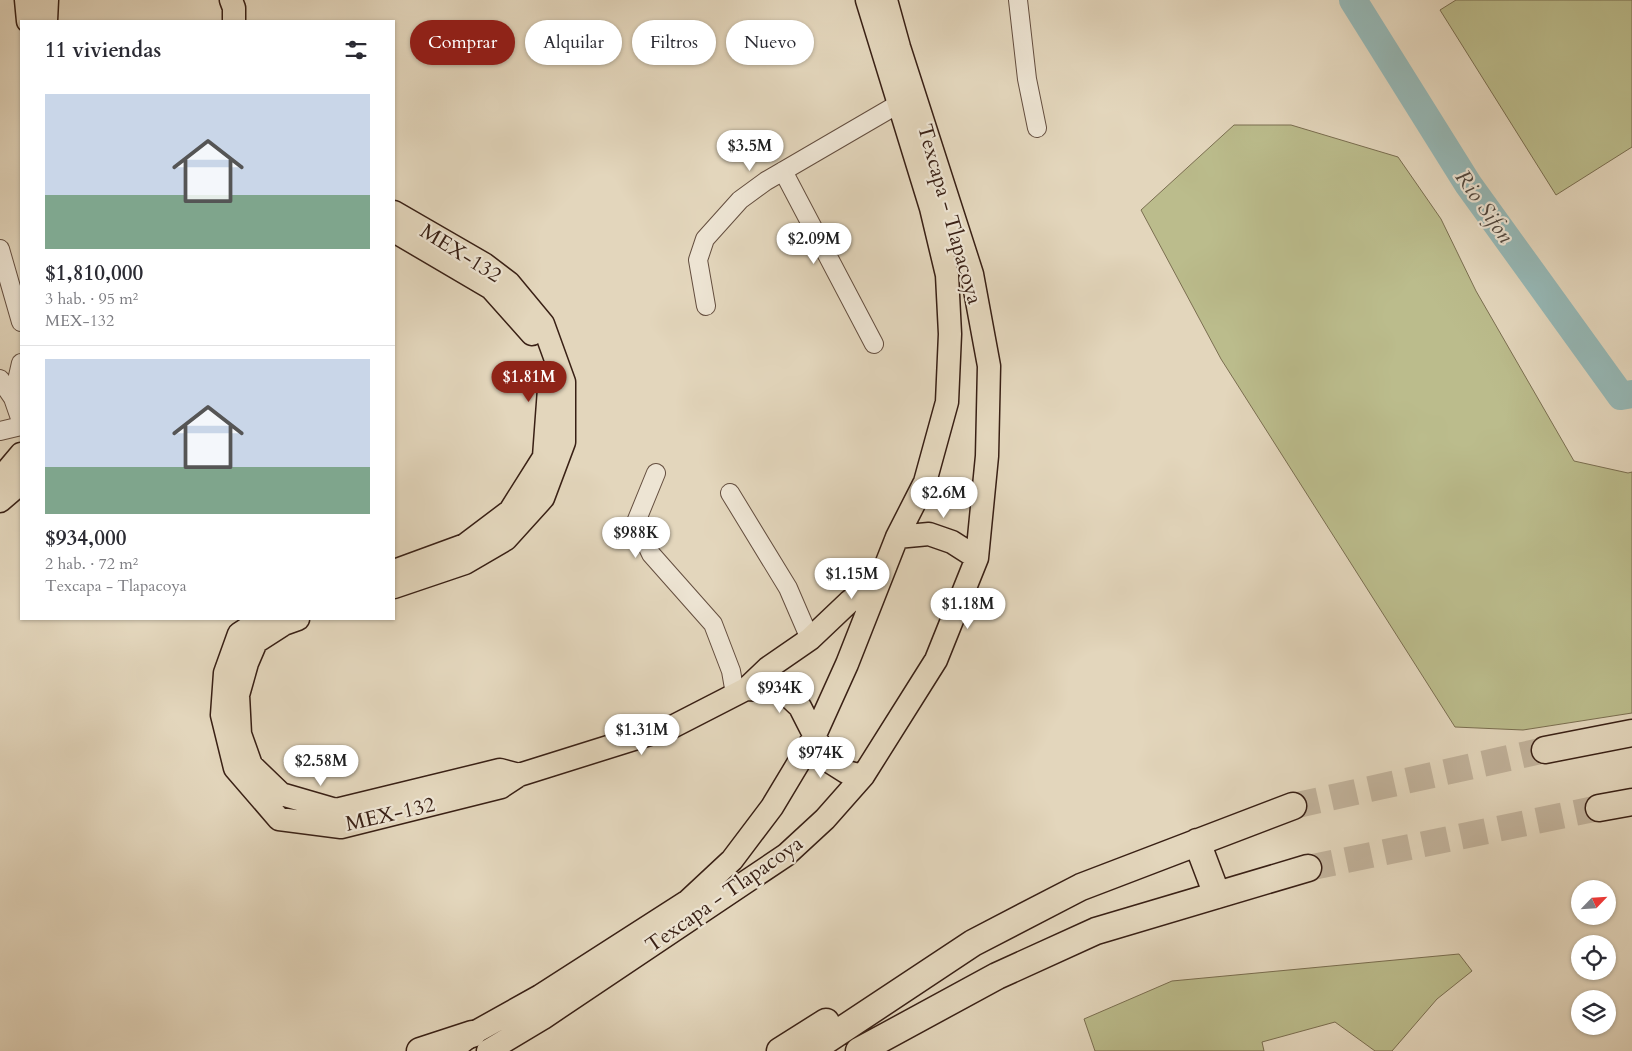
<!DOCTYPE html>
<html lang="es">
<head>
<meta charset="utf-8">
<style>
	:root { --surface:#fff; --page:#f2f2f3; --text:#2b2b33; --muted:#7c7c81; --line:#e1e1e2; --accent:#8f2418 }
	body { margin:0; font-family:Cardo,serif; background:var(--page); color:var(--text); height:100vh; display:flex; flex-direction:column; font-size:19px; white-space:nowrap }
	* { box-sizing:border-box; margin:0 }
	p { font-size:16px; color:var(--muted) }
	.icon { flex:none; width:28px; height:28px; fill:none; stroke:currentColor; stroke-width:2; stroke-linecap:round; stroke-linejoin:round }
	.map { position:relative; flex:1; overflow:hidden }
	.drawer { position:absolute; left:20px; top:20px; width:375px; height:600px; display:flex; flex-direction:column; background:var(--surface); border-radius:0px; box-shadow:0 1px 4px #0004 }
	.drawer>* { flex:none }
	.banner { position:absolute; left:410px; top:20px; width:475px; height:45px; display:flex; gap:10px }
	.needle { width:32px; rotate:65deg }
	.fabs { position:absolute; left:1571px; top:880px; display:grid; gap:10px }
	.fabs a { display:grid; place-items:center; width:45px; height:45px; border-radius:50%; background:var(--surface); box-shadow:0 1px 4px #0004; font-size:25px }
	.price { position:absolute; translate:-50% -42px; padding:0 11px; border-radius:18px; background:#fff; color:#222; font-size:16px; line-height:32px; filter:drop-shadow(0 1px 2px #0008) }
	.price::after { content:''; position:absolute; left:50%; top:30px; width:15px; height:11px; margin-left:-8px; background:inherit; clip-path:polygon(0 0,100% 0,50% 100%) }
	.price.current { background:var(--accent); color:#fff }
	ul { padding:0; list-style:none }
	li { display:grid; align-content:center; gap:10px; height:265px; padding:0 25px }
	li+li { border-top:1px solid var(--line) }
	li span { display:grid; place-items:center; height:155px; border-radius:0px; color:#555 }
	li>.icon { margin-inline-start:auto }
	span .icon { width:90px; height:90px; fill:#fffc; stroke-width:1 }
	li b { font-size:21px }
	h2 { display:flex; justify-content:space-between; align-items:center; height:60px; padding:0 25px; font-size:21px }
	.chip { padding:0 18px; border-radius:22px; background:var(--surface); box-shadow:0 1px 4px #0004; font-size:18px; line-height:45px }
	.chip.current { background:var(--accent); color:#fff }
	.map>svg:first-child { display:block }
</style>
</head>
<body>
<div class="map">
<svg width="1632" height="1051" viewBox="0 0 1632 1051">
	<rect width="100%" height="100%" fill="#e3d6bc"/>
	<filter id="stains"><feTurbulence type="fractalNoise" baseFrequency=".004" numOctaves="4"/><feColorMatrix values="0 0 0 0 .2 0 0 0 0 .09 0 0 0 0 .02 0 0 0 .5 -.17"/></filter>
	<radialGradient id="worn" r=".72"><stop offset=".6" stop-color="#630" stop-opacity="0"/><stop offset="1" stop-color="#630" stop-opacity=".3"/></radialGradient>
	<path fill="#bbbc8c" stroke="#7a6e50" d="M 1456,0 L 1632,0 L 1632,147 L 1556,195 L 1440,10 Z
		M 1234,125 L 1291,125 L 1398,157 L 1441,219 L 1476,291 L 1574,461 L 1628,473 L 1632,472 L 1632,713 L 1523,730 L 1455,727 L 1221,359 L 1141,210 Z
		M 1459,954 L 1472,971 L 1437,999 L 1392,1051 L 1375,1051 L 1335,1022 L 1262,1042 L 1264,1051 L 1095,1051 L 1084,1019 L 1172,981 Z"/>
	<g fill="none" stroke-linecap="round" stroke-linejoin="round">
		<path stroke="#96b8b6" stroke-width="28" d="M 1353,0 L 1468,184 L 1621,396 L 1632,394"/>
		<path stroke="#c1b29b" stroke-width="26" stroke-dasharray="26 13" stroke-linecap="butt" d="M 1293,806 L 1545,750
			M 1308,868 L 1599,808"/>
		<g stroke="#644e3f" stroke-width="20">
			<path id="minor" d="M 1018,0 L 1027,79 L 1037,128
				M 783,171 L 874,344
				M 0,249 L 21,322
				M 706,306 L 698,260 L 705,239 L 740,200 L 766,181 L 900,103
				M 0,379 L 13,398 L 21,421
				M 13,398 L 21,363
				M 0,431 L 21,426
				M 656,473 L 636,522 L 651,554 L 713,624 L 731,671 L 735,694
				M 730,493 L 788,588 L 810,639"/>
		</g>
		<g stroke="#392015" stroke-width="25">
			<path id="major" d="M 26,0 L 28,21
				M 231,0 L 234,8 L 234,21
				M 46,21 L 47,0
				M 394,212 L 484,264 L 509,283 L 543,324 L 564,382 L 564,442 L 543,498 L 506,539 L 465,563 L 394,587
				M 394,231 L 491,288 L 532,334
				M 0,479 L 21,454
				M 0,501 L 21,483
				M 897,537 L 929,534 L 952,542 L 977,558
				M 394,571 L 465,545 L 510,511 L 544,457 L 549,389 L 546,379
				M 262,619 L 239,634 L 225,673 L 222,715 L 235,768 L 279,819 L 341,827 L 501,787 L 519,775 L 672,727 L 746,689 L 768,668 L 810,639 L 849,602 L 880,578
				M 298,619 L 284,624 L 256,642 L 247,663 L 238,695 L 240,734 L 251,765 L 281,794 L 336,810 L 500,770 L 519,775
				M 746,689 L 783,691 L 800,707 L 827,760 L 846,772 L 863,776
				M 458,1045 L 472,1034 L 540,996 L 688,901 L 732,860 L 772,807 L 814,737 L 847,664 L 897,537 L 925,482 L 947,402 L 950,334 L 947,275 L 931,208 L 867,0
				M 488,1051 L 543,1018 L 786,855 L 825,819 L 863,776 L 936,660 L 977,558 L 987,456 L 989,366 L 972,274 L 899,47 L 886,0"/>
		</g>
		<g stroke="#392015" stroke-width="29">
			<path id="highway" d="M 1545,750 L 1632,733
				M 1599,808 L 1632,802
				M 1197,842 L 1217,895
				M 420,1051 L 472,1034
				M 780,1051 L 826,1022
				M 810,1051 L 973,943 L 1081,887 L 1293,806
				M 859,1051 L 997,976 L 1096,931 L 1308,868"/>
		</g>
		<use href="#minor" stroke="#ede4d3" stroke-width="18"/>
		<use href="#major" stroke="#e3d6bc" stroke-width="22"/>
		<use href="#highway" stroke="#e3d6bc" stroke-width="26"/>
	</g>
	<g text-anchor="middle" stroke-width="4.5" stroke-linejoin="round" paint-order="stroke">
		<g font-size="21" fill="#392015" stroke="#ede4d3">
			<text transform="translate(950 214) rotate(74)" y="7">Texcapa - Tlapacoya</text>
			<text transform="translate(461 253) rotate(32)" y="7">MEX-132</text>
			<text transform="translate(390 814) rotate(-13)" y="7">MEX-132</text>
			<text transform="translate(724 894) rotate(-35)" y="7">Texcapa - Tlapacoya</text>
		</g>
		<g font-size="22" font-style="italic" fill="#50463d" stroke="#ede4d3">
			<text transform="translate(1485 206) rotate(55)" y="8">Rio Sifon</text>
		</g>
	</g>
	<rect width="100%" height="100%" filter="url(#stains)"/>
	<rect width="100%" height="100%" fill="url(#worn)"/>
</svg>
<div class="fabs">
<a><svg class="needle" viewBox="-14 -14 28 28"><path d="M0-13l5 13h-10z" fill="#e53935"/><path d="M0 13l5-13h-10z" fill="#7c7c81"/></svg></a>
<a><svg class="icon" aria-label="locate" viewBox="0 0 24 24"><circle cx="12" cy="12" r="6"/><path d="M12 2v4M12 18v4M2 12h4M18 12h4"/></svg></a>
<a><svg class="icon" aria-label="layers" viewBox="0 0 24 24"><path d="M12 4l9 5-9 5-9-5zM3 14l9 5 9-5"/></svg></a>
</div>
<b class="price" style="left:750px;top:172px">$3.5M</b>
<b class="price" style="left:814px;top:265px">$2.09M</b>
<b class="price current" style="left:529px;top:403px">$1.81M</b>
<b class="price" style="left:944px;top:519px">$2.6M</b>
<b class="price" style="left:636px;top:559px">$988K</b>
<b class="price" style="left:852px;top:600px">$1.15M</b>
<b class="price" style="left:968px;top:630px">$1.18M</b>
<b class="price" style="left:780px;top:714px">$934K</b>
<b class="price" style="left:642px;top:756px">$1.31M</b>
<b class="price" style="left:821px;top:779px">$974K</b>
<b class="price" style="left:321px;top:787px">$2.58M</b>
<div class="banner">
<a class="chip current">Comprar</a>
<a class="chip">Alquilar</a>
<a class="chip">Filtros</a>
<a class="chip">Nuevo</a>
</div>
<section class="drawer">
<h2>11 viviendas<svg class="icon" aria-label="filters" viewBox="0 0 24 24"><path d="M4 7h16M4 17h16"/><circle cx="9" cy="7" r="2"/><circle cx="15" cy="17" r="2"/></svg></h2>
<ul>
<li><span style="background:linear-gradient(#c9d6e8 65%,#7fa58c 0)"><svg class="icon" aria-label="home" viewBox="0 0 24 24"><path d="M3 11l9-7 9 7M6 9v11h12V9"/></svg></span><div><b>$1,810,000</b><p>3 hab. · 95 m²</p><p>MEX-132</p></div></li>
<li><span style="background:linear-gradient(#c9d6e8 70%,#7fa58c 0)"><svg class="icon" aria-label="home" viewBox="0 0 24 24"><path d="M3 11l9-7 9 7M6 9v11h12V9"/></svg></span><div><b>$934,000</b><p>2 hab. · 72 m²</p><p>Texcapa - Tlapacoya</p></div></li>
</ul>
</section>
</div>
</body>
</html>
